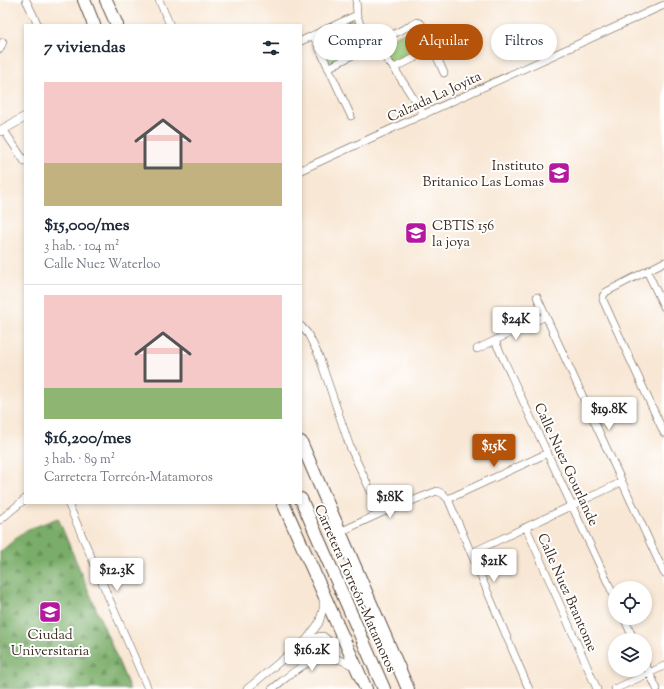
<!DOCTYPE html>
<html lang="es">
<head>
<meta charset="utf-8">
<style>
	:root { --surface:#fff; --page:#f6f6f7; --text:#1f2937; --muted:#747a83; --line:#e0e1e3; --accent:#b45309 }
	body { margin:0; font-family:"Sorts Mill Goudy",serif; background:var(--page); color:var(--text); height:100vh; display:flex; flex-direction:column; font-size:15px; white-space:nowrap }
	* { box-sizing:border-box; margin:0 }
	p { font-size:13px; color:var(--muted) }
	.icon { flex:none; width:22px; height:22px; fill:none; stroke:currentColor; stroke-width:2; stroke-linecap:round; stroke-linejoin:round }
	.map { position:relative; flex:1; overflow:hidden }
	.panel { position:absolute; left:24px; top:24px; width:278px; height:480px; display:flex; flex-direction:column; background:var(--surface); border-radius:0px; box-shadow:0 2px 6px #0003 }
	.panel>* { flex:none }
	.guide { position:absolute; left:314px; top:24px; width:290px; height:36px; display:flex; gap:8px }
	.tools { position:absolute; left:608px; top:581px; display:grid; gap:8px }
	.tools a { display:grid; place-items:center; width:44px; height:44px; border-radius:50%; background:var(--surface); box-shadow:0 2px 6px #0003; font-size:20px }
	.price { position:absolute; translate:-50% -34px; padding:0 9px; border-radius:4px; background:#fff; color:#222; font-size:13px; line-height:26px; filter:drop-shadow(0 1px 2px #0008) }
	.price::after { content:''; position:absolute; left:50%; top:24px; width:12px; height:9px; margin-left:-6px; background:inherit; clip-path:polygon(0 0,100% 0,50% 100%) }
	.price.selected { background:var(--accent); color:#fff }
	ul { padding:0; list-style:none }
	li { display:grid; align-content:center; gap:8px; height:212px; padding:0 20px }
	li+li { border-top:1px solid var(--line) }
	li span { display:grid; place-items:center; height:124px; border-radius:0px; color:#555 }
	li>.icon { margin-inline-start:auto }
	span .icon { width:72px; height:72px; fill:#fffc; stroke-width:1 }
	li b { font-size:17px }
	h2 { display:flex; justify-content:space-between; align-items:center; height:48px; padding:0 20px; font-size:17px }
	.pill { padding:0 14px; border-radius:18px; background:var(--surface); box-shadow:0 2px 6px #0003; font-size:14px; line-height:36px }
	.pill.selected { background:var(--accent); color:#fff }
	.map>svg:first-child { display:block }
</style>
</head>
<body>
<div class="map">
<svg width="664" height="689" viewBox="0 0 664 689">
	<defs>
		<pattern id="forest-firs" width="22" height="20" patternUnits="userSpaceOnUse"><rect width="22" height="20" fill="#7aad69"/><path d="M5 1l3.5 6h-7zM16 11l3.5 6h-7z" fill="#658d56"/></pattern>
		<pattern id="park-tufts" width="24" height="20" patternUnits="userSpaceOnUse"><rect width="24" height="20" fill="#99c979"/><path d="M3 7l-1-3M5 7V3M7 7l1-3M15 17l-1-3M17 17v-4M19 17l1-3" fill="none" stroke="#7ea363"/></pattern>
	</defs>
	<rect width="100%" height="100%" fill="#fff"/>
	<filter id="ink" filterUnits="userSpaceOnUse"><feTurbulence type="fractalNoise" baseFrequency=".025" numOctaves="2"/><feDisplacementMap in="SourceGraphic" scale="8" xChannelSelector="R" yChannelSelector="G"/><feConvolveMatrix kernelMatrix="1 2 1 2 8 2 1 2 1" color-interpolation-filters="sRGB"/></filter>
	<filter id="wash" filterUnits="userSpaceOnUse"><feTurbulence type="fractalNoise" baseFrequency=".012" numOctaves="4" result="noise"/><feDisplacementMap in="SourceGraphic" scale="16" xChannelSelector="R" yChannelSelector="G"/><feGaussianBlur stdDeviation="0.9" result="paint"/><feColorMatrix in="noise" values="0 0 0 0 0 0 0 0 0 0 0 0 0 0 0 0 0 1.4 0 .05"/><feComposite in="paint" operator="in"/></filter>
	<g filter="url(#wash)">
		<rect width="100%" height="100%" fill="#f8e7d4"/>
		<path fill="url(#forest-firs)" stroke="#5a6c44" d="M 58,518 L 130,689 L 0,689 L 0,552 L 26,530 Z"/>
		<path fill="url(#park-tufts)" stroke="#6a7a4c" d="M 356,17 L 371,44 L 329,66 L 315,36 Z
			M 419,25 L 431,48 L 395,67 L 376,45 Z"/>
	</g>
	<g filter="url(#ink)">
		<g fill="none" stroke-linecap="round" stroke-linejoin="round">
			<g stroke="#574639" stroke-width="8">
				<path id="minor" d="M 26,0 L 38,25
					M 159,0 L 170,25
					M 356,0 L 357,15 L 362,30 L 365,35 L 394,68 L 424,115
					M 313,35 L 351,116
					M 301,41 L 357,15
					M 0,49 L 3,42
					M 328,68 L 417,22 L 420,23 L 423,26 L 444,73
					M 394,68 L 433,49
					M 3,129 L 25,162
					M 301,170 L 664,5
					M 664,262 L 606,292 L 603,296 L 603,300 L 664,433
					M 647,271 L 664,307
					M 537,297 L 664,573
					M 301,326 L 308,334 L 319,356 L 350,447 L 381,513
					M 495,341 L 615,598
					M 477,349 L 546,316
					M 448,499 L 548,453
					M 68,503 L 148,689
					M 0,520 L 25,499
					M 526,527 L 597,689
					M 340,532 L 381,513 L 437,491 L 443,494 L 448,499 L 529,689
					M 471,553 L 622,482
					M 624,618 L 634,640
					M 292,653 C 306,651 309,648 317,637 L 323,636 L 327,639 L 328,645 L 326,648 L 308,658 L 304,665
					M 645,663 L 657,689
					M 247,689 L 306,640 L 319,623 L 323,609 L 323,599
					M 272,689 C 290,675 312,653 336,659 C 343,660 350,664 356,668
					M 615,689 L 664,666"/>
			</g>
			<g stroke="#574639" stroke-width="10">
				<path id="tertiary" d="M 0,131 L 25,117"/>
			</g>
			<g stroke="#574639" stroke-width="14">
				<path id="trunk" d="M 84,0 L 94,25
					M 106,0 L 117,25
					M 301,442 L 408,689
					M 301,499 L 384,689
					M 283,503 L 366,689"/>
			</g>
			<use href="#minor" stroke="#fff" stroke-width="7"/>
			<use href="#tertiary" stroke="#fff" stroke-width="9"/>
			<use href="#trunk" stroke="#fff" stroke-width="12"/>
		</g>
	</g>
	<defs>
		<g id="school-square" transform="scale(1.15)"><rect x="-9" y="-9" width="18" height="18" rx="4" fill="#b5179e" stroke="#fff"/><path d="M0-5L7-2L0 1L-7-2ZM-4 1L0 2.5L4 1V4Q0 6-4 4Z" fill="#fff"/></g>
		<g id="university-square" transform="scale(1.15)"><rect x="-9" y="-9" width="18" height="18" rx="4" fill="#b5179e" stroke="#fff"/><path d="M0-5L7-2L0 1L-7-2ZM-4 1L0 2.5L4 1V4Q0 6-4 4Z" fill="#fff"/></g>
	</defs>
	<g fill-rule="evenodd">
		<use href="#school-square" x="559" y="173"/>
		<use href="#school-square" x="416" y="233"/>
		<use href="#university-square" x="50" y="612"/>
	</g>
	<g text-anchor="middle" stroke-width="4" stroke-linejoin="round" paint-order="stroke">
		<g font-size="14" fill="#3b2a1e" stroke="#fff">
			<text transform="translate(434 96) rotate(-25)" y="5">Calzada La Joyita</text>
			<text transform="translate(567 464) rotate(65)" y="5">Calle Nuez Gourlande</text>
			<text transform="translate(356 588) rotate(66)" y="5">Carretera Torreón-Matamoros</text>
			<text transform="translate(568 592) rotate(66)" y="5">Calle Nuez Brantome</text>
		</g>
		<g font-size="14" fill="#3b2a1e" stroke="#fff" text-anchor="end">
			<text x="544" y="170">Instituto<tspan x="544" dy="16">Britanico Las Lomas</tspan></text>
			<text x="432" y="230" text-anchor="start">CBTIS 156<tspan x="432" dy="16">la joya</tspan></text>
			<text x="50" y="639" text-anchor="middle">Ciudad<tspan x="50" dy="16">Universitaria</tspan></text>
		</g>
	</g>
</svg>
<div class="tools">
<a><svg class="icon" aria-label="locate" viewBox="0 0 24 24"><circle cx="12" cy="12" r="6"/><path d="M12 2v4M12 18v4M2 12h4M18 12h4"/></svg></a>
<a><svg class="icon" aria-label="layers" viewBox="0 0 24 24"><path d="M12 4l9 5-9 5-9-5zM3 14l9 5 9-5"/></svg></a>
</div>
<b class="price" style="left:516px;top:341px">$24K</b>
<b class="price" style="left:609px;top:431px">$19.8K</b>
<b class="price selected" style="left:494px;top:468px">$15K</b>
<b class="price" style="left:390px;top:519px">$18K</b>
<b class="price" style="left:494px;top:583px">$21K</b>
<b class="price" style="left:117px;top:592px">$12.3K</b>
<b class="price" style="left:312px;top:672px">$16.2K</b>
<div class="guide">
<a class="pill">Comprar</a>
<a class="pill selected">Alquilar</a>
<a class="pill">Filtros</a>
</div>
<section class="panel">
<h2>7 viviendas<svg class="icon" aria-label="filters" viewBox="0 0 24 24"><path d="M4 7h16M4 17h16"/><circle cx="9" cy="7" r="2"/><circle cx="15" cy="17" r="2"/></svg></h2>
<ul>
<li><span style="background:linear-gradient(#f6c9c9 65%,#c2b280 0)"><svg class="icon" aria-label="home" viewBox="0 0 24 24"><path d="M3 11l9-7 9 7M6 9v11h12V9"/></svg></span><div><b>$15,000/mes</b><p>3 hab. · 104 m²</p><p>Calle Nuez Waterloo</p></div></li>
<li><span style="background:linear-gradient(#f6c9c9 75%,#8fb573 0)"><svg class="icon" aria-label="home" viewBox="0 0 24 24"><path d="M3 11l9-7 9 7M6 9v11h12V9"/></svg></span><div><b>$16,200/mes</b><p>3 hab. · 89 m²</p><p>Carretera Torreón-Matamoros</p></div></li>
</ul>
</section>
</div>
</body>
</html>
